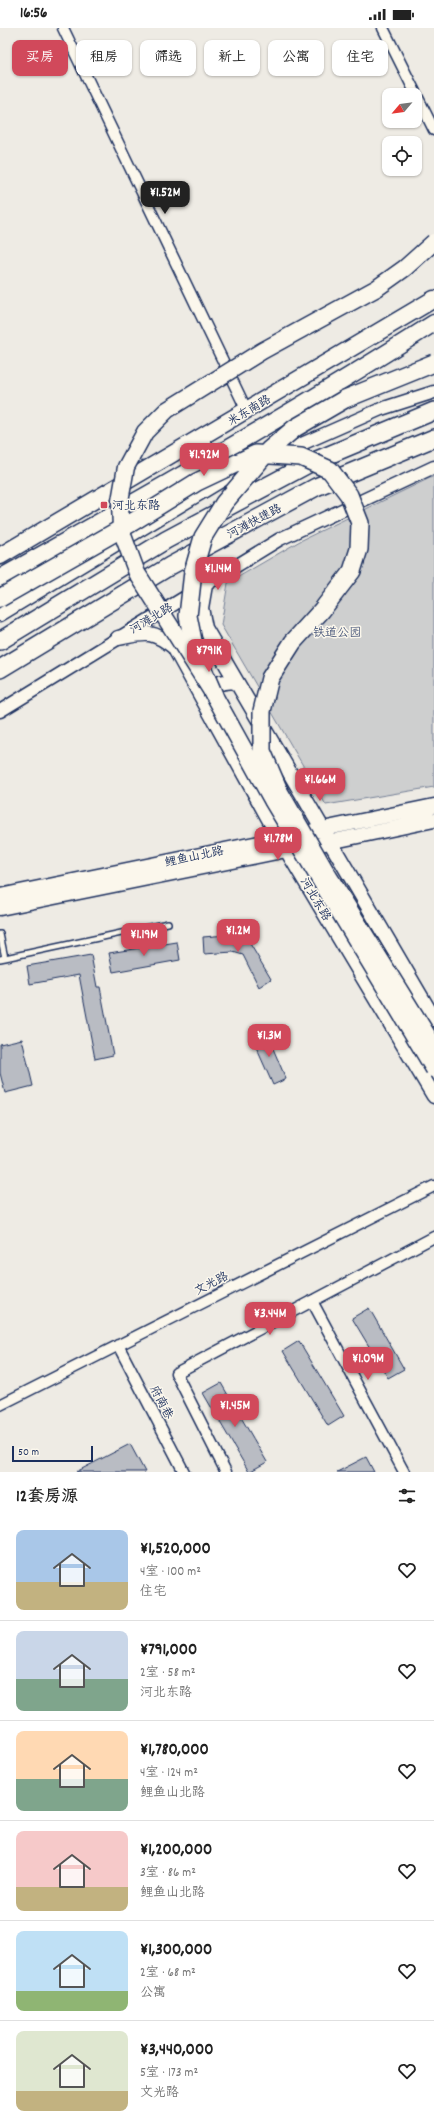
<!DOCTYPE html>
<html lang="zh">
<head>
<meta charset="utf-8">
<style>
	:root { --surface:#fff; --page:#f2f2f2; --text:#222; --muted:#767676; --line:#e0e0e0; --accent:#d1495b }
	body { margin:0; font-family:Dekko,"LXGW WenKai TC",sans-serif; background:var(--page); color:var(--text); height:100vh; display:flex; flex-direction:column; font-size:15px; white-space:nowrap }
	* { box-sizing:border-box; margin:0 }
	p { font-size:13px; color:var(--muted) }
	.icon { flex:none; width:22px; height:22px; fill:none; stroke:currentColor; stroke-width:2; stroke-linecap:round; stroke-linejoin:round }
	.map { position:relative; height:1444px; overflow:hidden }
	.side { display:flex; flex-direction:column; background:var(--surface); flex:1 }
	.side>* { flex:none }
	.hud { position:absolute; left:12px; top:12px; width:410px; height:36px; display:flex; gap:8px }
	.needle { width:26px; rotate:241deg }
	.controls { position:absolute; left:382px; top:60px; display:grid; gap:8px }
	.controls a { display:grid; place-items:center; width:40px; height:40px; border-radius:8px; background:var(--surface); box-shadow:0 1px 3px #0004; font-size:20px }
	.scale { position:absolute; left:12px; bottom:10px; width:81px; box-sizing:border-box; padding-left:4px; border:2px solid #1b2f5e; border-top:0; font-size:11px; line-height:14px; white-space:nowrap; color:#1b2f5e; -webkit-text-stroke:3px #fbf7ec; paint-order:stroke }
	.price { position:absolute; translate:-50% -34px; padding:0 9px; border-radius:8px; background:var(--accent); color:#fff; font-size:13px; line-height:26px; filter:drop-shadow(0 1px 2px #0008) }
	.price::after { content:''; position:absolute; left:50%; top:24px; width:12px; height:9px; margin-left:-6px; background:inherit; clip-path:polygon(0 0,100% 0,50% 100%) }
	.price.active { background:#222; color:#fff }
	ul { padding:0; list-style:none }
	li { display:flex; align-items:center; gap:12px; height:100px; padding:0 16px }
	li+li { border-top:1px solid var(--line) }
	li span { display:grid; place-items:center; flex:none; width:112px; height:80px; border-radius:8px; color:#555 }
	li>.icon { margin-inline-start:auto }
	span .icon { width:48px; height:48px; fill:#fffc; stroke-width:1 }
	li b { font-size:17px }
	h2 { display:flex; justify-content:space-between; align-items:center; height:48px; padding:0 16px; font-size:17px }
	.pill { padding:0 14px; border-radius:8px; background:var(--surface); box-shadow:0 1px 3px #0004; font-size:14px; line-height:36px }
	.pill.active { background:var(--accent); color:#fff }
	.status { display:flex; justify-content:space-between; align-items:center; height:28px; padding:0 20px; background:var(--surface); direction:ltr }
	.status svg { height:11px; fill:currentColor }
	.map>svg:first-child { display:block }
</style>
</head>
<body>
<div class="status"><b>16:56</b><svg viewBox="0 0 49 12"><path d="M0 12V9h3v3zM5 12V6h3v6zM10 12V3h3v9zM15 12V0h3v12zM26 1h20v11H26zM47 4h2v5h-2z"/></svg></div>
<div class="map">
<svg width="434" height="1444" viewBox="0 0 434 1444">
	<rect width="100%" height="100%" fill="#eeebe4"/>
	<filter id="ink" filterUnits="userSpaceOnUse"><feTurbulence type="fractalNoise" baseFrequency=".025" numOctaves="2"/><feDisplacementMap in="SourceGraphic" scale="8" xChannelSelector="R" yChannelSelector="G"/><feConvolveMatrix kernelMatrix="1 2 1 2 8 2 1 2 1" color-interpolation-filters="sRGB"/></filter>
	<g filter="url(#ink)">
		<path fill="#cecfcf" stroke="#747f96" d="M 434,448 L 434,759 L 326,777 L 221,597 L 228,555 L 300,513 Z"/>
		<path fill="#b9bcc3" stroke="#1b2f5e" d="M 238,906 L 249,914 L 271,951 L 259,959 L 243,927 L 233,924 L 204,926 L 203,909 Z
			M 177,914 L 180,932 L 113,944 L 109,925 Z
			M 91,927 L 97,959 L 100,959 L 113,1027 L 95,1031 L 79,947 L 30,956 L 27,938 Z
			M 266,1004 L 286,1051 L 273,1057 L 252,1010 Z
			M 22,1011 L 33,1058 L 5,1065 L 0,1045 L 0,1016 Z
			M 369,1280 L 404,1341 L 388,1350 L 352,1290 Z
			M 299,1313 L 344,1388 L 328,1398 L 283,1323 Z
			M 221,1355 L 267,1434 L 249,1444 L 203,1365 Z
			M 130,1416 L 145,1444 L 76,1444 Z
			M 366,1429 L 374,1444 L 337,1444 Z"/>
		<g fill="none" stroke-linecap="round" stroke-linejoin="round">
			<g stroke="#1b2f5e" stroke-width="8">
				<path id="service" d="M 0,906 L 5,930 L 0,931
					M 5,930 L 168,895"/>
			</g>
			<g stroke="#1b2f5e" stroke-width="13">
				<path id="minor" d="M 63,0 L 247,383
					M 383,0 L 434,102
					M 312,1273 L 404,1444
					M 118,1317 L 184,1444
					M 0,1377 L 434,1158
					M 226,1444 L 176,1345 L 434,1209"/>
			</g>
			<g stroke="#1b2f5e" stroke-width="15">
				<path id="tertiary" d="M 202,410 L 217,435
					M 279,426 L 381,381 L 434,364
					M 0,587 L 226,450 L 254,438
					M 0,683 L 280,511 L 434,439"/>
			</g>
			<g stroke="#1b2f5e" stroke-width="17">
				<path id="secondary" d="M 205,557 L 201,580 L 205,600 L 434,991
					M 118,610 C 145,605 151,601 174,619 L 280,811 L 434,1068
					M 204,667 C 211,655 222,654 235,653
					M 313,803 L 434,778
					M 320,816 L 434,792
					M 0,868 L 289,809
					M 0,880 L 296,820"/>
			</g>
			<g stroke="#1b2f5e" stroke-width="19">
				<path id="primary" d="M 0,528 L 434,271
					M 0,550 C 146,468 293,385 434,295"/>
			</g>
			<g stroke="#1b2f5e" stroke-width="20">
				<path id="trunk" d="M 0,613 L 166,512 L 312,434 L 434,383
					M 0,641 L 170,538 L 316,459 L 434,410"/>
			</g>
			<use href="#service" stroke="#fbf7ec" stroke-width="5"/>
			<use href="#minor" stroke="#fbf7ec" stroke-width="10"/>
			<use href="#tertiary" stroke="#fbf7ec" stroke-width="12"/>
			<use href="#secondary" stroke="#fbf7ec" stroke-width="14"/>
			<use href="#primary" stroke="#fbf7ec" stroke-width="16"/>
			<use href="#trunk" stroke="#fbf7ec" stroke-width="17"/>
			<g stroke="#1b2f5e" stroke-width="19" stroke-linecap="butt">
				<path id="primary-bridge" d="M 434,214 L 405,240 L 377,260 L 262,323 L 167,382 L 145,404 L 126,439 L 120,473 L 121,502 L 137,545 L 214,667 L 272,772 L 434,1041"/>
			</g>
			<g stroke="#1b2f5e" stroke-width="20" stroke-linecap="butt">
				<path id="trunk-bridge" d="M 0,570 L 131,495 L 197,454 L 256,426 L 301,429 L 330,442 L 349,467 L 360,495 L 359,521 L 352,543 L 322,582 L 293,614 L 270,650 L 262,683 L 262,723 L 280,765 L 328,848 L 434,1019
					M 214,667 L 195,623 L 188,588 L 193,544 L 203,509 L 224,475 L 269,422 L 295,400 L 345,371 L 434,335"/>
			</g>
			<use href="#primary-bridge" stroke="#fbf7ec" stroke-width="16"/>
			<use href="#trunk-bridge" stroke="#fbf7ec" stroke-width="17"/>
		</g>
	</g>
	<rect fill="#d1495b" stroke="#fbf7ec" stroke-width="1.5" x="100" y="473" width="8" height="8" rx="2"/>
	<g text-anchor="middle" stroke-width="3" stroke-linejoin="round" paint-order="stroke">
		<g font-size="12" fill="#1b2f5e" stroke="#fbf7ec">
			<text transform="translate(249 382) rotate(-31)" y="4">米东南路</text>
			<text transform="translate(254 493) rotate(-28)" y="4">河滩快速路</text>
			<text transform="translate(151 590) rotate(-31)" y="4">河滩北路</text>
			<text transform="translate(194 828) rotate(-12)" y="4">鲤鱼山北路</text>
			<text transform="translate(316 871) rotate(59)" y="4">河北东路</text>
			<text transform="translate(211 1255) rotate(-27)" y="4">文光路</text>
			<text transform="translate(162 1374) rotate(62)" y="4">府南巷</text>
		</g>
		<g font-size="12" fill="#1b2f5e" stroke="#fbf7ec" text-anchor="start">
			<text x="112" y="481">河北东路</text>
		</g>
		<g font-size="12" fill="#48577a" stroke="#fbf7ec">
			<text x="337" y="608">铁道公园</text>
		</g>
	</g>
</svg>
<div class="controls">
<a><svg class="needle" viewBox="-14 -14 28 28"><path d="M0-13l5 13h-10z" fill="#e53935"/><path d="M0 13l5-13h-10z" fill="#767676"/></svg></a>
<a><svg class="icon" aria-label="locate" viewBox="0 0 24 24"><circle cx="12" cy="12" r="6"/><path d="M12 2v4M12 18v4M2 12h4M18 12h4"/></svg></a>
</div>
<div class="scale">50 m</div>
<b class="price active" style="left:165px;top:187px">¥1.52M</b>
<b class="price" style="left:204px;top:449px">¥1.92M</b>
<b class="price" style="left:218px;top:563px">¥1.14M</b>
<b class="price" style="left:209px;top:645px">¥791K</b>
<b class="price" style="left:320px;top:774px">¥1.66M</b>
<b class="price" style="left:278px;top:833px">¥1.78M</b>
<b class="price" style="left:238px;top:925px">¥1.2M</b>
<b class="price" style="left:144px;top:929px">¥1.19M</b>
<b class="price" style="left:269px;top:1030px">¥1.3M</b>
<b class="price" style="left:270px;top:1308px">¥3.44M</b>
<b class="price" style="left:368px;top:1353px">¥1.09M</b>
<b class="price" style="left:235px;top:1400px">¥1.45M</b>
<div class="hud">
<a class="pill active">买房</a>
<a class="pill">租房</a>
<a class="pill">筛选</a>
<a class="pill">新上</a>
<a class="pill">公寓</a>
<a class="pill">住宅</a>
</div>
</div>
<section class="side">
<h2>12套房源<svg class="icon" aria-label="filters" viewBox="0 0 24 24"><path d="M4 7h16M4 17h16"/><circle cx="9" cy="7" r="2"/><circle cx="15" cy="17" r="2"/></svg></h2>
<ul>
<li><span style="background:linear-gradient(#a9c7e8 65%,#c2b280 0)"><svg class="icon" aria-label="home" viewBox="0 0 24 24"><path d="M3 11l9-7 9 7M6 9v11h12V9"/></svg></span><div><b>¥1,520,000</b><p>4室 · 100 m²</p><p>住宅</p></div><svg class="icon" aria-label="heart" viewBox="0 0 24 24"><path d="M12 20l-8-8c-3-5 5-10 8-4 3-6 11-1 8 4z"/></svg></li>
<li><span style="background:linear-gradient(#c9d6e8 60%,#7fa58c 0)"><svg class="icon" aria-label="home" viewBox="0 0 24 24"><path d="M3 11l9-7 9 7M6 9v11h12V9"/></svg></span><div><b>¥791,000</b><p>2室 · 58 m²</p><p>河北东路</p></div><svg class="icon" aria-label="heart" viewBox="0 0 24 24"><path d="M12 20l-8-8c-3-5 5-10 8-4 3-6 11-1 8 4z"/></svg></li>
<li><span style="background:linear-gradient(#ffd9b3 60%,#7fa58c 0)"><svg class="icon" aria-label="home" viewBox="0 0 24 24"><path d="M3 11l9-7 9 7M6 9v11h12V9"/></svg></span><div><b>¥1,780,000</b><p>4室 · 124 m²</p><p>鲤鱼山北路</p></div><svg class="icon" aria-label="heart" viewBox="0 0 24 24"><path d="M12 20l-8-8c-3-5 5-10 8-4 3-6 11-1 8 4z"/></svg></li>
<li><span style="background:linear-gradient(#f6c9c9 70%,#c2b280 0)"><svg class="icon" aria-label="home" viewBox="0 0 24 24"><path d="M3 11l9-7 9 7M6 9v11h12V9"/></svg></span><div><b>¥1,200,000</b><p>3室 · 86 m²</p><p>鲤鱼山北路</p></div><svg class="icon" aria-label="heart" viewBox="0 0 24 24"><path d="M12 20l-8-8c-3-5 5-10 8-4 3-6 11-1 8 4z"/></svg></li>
<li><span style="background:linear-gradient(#bfe0f5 75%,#8fb573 0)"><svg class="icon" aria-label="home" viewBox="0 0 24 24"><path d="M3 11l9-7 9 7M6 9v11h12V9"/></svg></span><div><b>¥1,300,000</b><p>2室 · 68 m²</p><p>公寓</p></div><svg class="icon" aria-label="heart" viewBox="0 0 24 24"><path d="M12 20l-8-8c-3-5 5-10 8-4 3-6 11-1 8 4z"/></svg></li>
<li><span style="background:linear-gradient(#dfe7d0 75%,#c2b280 0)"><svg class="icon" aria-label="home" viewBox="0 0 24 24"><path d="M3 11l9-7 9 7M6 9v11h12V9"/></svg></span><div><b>¥3,440,000</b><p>5室 · 173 m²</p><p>文光路</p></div><svg class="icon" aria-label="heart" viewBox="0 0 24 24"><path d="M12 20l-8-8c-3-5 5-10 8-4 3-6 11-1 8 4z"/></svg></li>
</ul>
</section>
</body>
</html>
